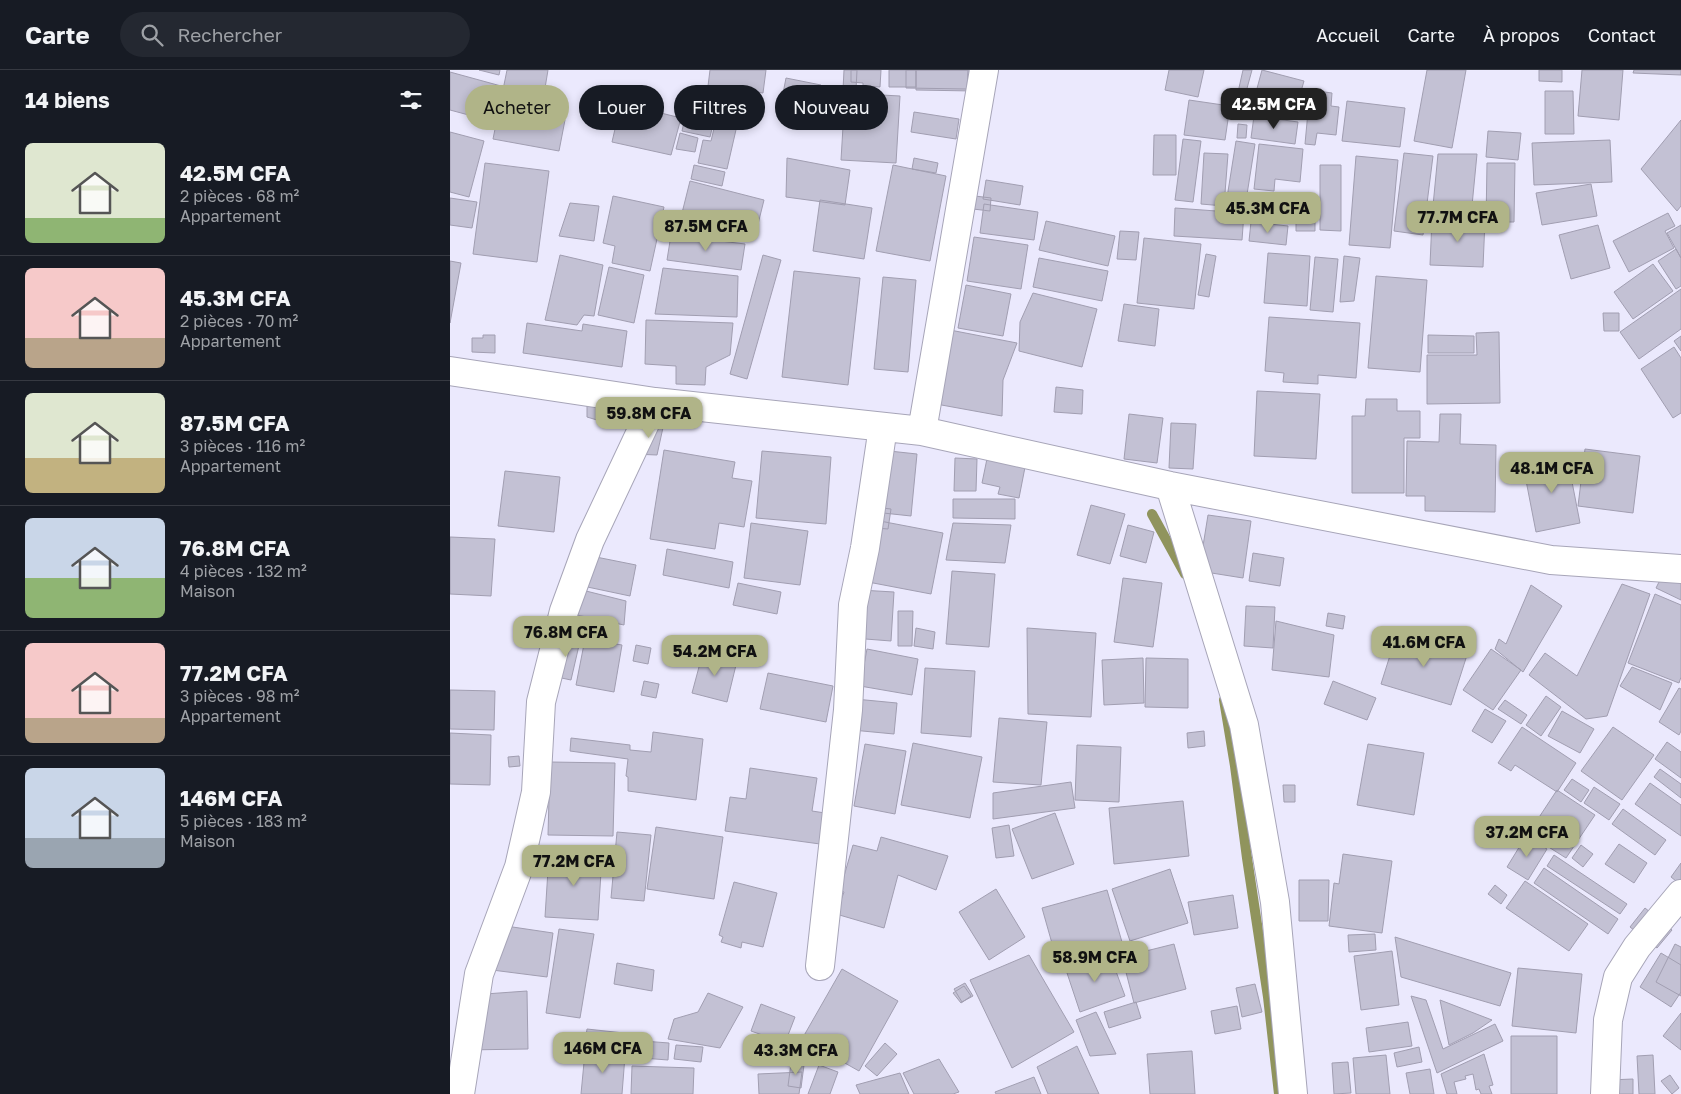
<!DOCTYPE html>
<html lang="fr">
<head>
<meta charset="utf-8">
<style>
	:root { --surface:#171b24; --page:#242831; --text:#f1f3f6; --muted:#9ea1a6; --line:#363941; --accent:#b0b488 }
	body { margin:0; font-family:"Golos Text",sans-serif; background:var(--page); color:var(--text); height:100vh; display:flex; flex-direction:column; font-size:19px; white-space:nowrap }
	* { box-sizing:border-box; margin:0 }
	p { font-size:16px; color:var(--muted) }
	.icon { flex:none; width:28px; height:28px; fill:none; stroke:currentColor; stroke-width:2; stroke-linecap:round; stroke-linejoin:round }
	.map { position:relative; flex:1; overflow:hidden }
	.details { display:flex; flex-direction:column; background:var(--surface); width:450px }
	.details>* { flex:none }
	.banner { position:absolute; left:15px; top:15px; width:475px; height:45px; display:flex; gap:10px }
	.price { position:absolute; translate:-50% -42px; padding:0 11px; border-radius:10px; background:var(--accent); color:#111; font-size:16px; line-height:32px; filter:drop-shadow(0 1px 2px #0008) }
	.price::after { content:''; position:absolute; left:50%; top:30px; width:15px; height:11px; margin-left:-8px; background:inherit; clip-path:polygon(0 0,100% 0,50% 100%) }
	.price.active { background:#222; color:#fff }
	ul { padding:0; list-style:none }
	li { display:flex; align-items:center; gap:15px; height:125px; padding:0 25px }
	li+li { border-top:1px solid var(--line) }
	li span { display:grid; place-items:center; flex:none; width:140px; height:100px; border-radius:8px; color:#555 }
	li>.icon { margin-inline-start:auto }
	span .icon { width:60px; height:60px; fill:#fffc; stroke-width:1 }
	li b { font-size:21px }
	h2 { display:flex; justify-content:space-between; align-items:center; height:60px; padding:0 25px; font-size:21px }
	.tag { padding:0 18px; border-radius:22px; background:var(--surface); box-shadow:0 2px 8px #0003; font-size:18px; line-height:45px }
	.tag.active { background:var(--accent); color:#111 }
	header { display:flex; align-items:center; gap:30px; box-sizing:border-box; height:70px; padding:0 25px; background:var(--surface); border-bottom:1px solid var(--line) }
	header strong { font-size:24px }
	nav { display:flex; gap:28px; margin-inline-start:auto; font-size:18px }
	.search { width:350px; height:45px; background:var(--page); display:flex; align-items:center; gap:12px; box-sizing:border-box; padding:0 18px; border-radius:28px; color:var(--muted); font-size:19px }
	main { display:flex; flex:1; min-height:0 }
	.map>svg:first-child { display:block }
</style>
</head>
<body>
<header>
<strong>Carte</strong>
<div class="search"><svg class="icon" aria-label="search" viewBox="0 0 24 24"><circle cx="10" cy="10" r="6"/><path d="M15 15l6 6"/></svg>Rechercher</div>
<nav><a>Accueil</a><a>Carte</a><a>À propos</a><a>Contact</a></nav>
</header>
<main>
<section class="details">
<h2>14 biens<svg class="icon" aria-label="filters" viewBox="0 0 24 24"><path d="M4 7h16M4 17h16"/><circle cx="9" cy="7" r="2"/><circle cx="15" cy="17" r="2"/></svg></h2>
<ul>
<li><span style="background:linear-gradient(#dfe7d0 75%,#8fb573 0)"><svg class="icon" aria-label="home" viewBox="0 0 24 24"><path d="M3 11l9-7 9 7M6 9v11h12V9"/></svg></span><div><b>42.5M CFA</b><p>2 pièces · 68 m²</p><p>Appartement</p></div></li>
<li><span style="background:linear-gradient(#f6c9c9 70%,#b9a48a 0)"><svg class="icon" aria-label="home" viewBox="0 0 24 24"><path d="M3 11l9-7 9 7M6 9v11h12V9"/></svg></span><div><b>45.3M CFA</b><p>2 pièces · 70 m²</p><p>Appartement</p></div></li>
<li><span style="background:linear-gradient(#dfe7d0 65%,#c2b280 0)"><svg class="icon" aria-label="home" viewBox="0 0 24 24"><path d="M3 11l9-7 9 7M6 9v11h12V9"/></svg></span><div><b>87.5M CFA</b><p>3 pièces · 116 m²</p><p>Appartement</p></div></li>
<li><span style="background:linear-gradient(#c9d6e8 60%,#8fb573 0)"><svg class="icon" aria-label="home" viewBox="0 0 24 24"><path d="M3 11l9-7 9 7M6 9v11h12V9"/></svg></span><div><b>76.8M CFA</b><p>4 pièces · 132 m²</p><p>Maison</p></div></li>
<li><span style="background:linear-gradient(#f6c9c9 75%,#b9a48a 0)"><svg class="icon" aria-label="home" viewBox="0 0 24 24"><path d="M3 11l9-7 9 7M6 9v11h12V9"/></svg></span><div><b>77.2M CFA</b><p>3 pièces · 98 m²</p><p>Appartement</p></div></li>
<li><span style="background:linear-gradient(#c9d6e8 70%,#9aa5b1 0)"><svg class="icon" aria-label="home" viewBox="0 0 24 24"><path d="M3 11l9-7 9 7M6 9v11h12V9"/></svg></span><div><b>146M CFA</b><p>5 pièces · 183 m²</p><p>Maison</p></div></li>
</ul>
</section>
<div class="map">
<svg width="1231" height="1024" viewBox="0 0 1231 1024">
	<rect width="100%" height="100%" fill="#ebe9fd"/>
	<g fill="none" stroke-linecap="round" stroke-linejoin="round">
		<path stroke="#90945d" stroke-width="10" d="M 702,444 L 735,504
			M 774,630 L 785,696 L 797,788 L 818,927 L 829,1024"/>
	</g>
	<path fill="#c3c1d4" stroke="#a19eb1" d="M 29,0 L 50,0 L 49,5 Z
		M 57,0 L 98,0 L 95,18 L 102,19 L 97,47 L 115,50 L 109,81 L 43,69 Z
		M 260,0 L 316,0 L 313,23 L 258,16 Z
		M 394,0 L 407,0 L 406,20 L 393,20 Z
		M 401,0 L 431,0 L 430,17 L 413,16 L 413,13 L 401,12 Z
		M 439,0 L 466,0 L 466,17 L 439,17 Z
		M 456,0 L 518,0 L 517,19 L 456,18 Z
		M 466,0 L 526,0 L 523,21 L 466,20 Z
		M 719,0 L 754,0 L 748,27 L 715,20 Z
		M 793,0 L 802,0 L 793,33 L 786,31 Z
		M 812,0 L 854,11 L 843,49 L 802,37 Z
		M 977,0 L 1016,0 L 1002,78 L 964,71 Z
		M 1089,0 L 1112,0 L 1112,12 L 1089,11 Z
		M 1132,0 L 1173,0 L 1169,50 L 1128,46 Z
		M 1184,0 L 1231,0 L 1231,5 L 1183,3 Z
		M 0,2 L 51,16 L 41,51 L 0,40 Z
		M 336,8 L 371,15 L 363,51 L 329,44 Z
		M 860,20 L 882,23 L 881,36 L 889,37 L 886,65 L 867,63 L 865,75 L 855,74 Z
		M 1095,21 L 1123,21 L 1124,64 L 1095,64 Z
		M 395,23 L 450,26 L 446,93 L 391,90 Z
		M 739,30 L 780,36 L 775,70 L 734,65 Z
		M 897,31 L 955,38 L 950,77 L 892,71 Z
		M 171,33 L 231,48 L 221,85 L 162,72 Z
		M 237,39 L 265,46 L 260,67 L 232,61 Z
		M 464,42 L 509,49 L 506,69 L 461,62 Z
		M 267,46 L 288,51 L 277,99 L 248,93 L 253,70 L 261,71 Z
		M 804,46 L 848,52 L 845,74 L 801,68 Z
		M 1231,50 L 1231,136 L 1227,141 L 1191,99 Z
		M 788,54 L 797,55 L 796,68 L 787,68 Z
		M 1038,61 L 1071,63 L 1068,90 L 1036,87 Z
		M 0,62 L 34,71 L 19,127 L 0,122 Z
		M 230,63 L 248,68 L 245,82 L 226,79 Z
		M 704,65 L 726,65 L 726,105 L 703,105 Z
		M 733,69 L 751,71 L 743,132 L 725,130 Z
		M 1160,70 L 1162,112 L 1084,115 L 1082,73 Z
		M 786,71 L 805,74 L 795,137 L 776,134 Z
		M 809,74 L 853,79 L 850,112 L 825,109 L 824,121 L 804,119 Z
		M 754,83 L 778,84 L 774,136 L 751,134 Z
		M 954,83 L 983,86 L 973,165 L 944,161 Z
		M 988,84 L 1027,84 L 1021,146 L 982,146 Z
		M 906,86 L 948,90 L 940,178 L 899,175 Z
		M 337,88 L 400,100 L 395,135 L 336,127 Z
		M 464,88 L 488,93 L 486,103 L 462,99 Z
		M 35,93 L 99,101 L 87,192 L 23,184 Z
		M 1037,93 L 1065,93 L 1064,152 L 1036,152 Z
		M 244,95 L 275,102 L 272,116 L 241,109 Z
		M 443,95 L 496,106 L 480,191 L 426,181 Z
		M 870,95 L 891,95 L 891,161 L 870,160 Z
		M 536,110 L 573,116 L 570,135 L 533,129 Z
		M 240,111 L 314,130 L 304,170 L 230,151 Z
		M 1141,114 L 1147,146 L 1092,155 L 1086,123 Z
		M 805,123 L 840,125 L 839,147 L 804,146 Z
		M 163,126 L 214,137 L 200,201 L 162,193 L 165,176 L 153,173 Z
		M 525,126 L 541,128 L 540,141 L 523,139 Z
		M 0,128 L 27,132 L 22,158 L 0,155 Z
		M 370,130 L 422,138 L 414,189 L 363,181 Z
		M 120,133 L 149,136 L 144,171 L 109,166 Z
		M 534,134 L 588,142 L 584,170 L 530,163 Z
		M 846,136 L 865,136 L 865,161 L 846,161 Z
		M 725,138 L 794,143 L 792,170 L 724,166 Z
		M 1218,143 L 1225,156 L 1215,161 L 1224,178 L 1179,202 L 1163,171 Z
		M 982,149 L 1035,151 L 1033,197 L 980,195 Z
		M 596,151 L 665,166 L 658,196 L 589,180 Z
		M 801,152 L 838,156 L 836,175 L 799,171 Z
		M 1148,155 L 1160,198 L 1121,209 L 1109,165 Z
		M 1231,155 L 1231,188 L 1217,163 Z
		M 670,161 L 689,162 L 686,190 L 667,189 Z
		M 221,165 L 295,174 L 291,200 L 217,190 Z
		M 524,167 L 578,175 L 571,219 L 517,211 Z
		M 694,168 L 751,174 L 744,239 L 687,233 Z
		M 1226,179 L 1231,188 L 1231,216 L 1226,219 L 1208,191 Z
		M 818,183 L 860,186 L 857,236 L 814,233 Z
		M 756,184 L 766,186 L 759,227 L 748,225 Z
		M 110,185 L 153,195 L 144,246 L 134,245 L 127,255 L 95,250 Z
		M 313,185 L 331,190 L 297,309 L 280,304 Z
		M 894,186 L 910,188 L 904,231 L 890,232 Z
		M 865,187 L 888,189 L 883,242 L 860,240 Z
		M 589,188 L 658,201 L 652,231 L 583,217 Z
		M 0,191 L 11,193 L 0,253 Z
		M 1203,194 L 1223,221 L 1183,249 L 1164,222 Z
		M 159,197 L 194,205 L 184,253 L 148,245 Z
		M 213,198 L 288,206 L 287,247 L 205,244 Z
		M 344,201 L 410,208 L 398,315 L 332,307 Z
		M 926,206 L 977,210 L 970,302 L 918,298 Z
		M 433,207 L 466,210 L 458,302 L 424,299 Z
		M 516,215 L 561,224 L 553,266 L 508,258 Z
		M 1231,219 L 1231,259 L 1189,289 L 1170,262 Z
		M 583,223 L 647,239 L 632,297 L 569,281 L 570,252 Z
		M 674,234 L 709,239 L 705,276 L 668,271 Z
		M 1153,243 L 1169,243 L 1169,261 L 1154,261 Z
		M 819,247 L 910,253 L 906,308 L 868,305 L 868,314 L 833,312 L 834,303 L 815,301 Z
		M 196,250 L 283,253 L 280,285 L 256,297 L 255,315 L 226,314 L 226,296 L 195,294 Z
		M 77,253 L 132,261 L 133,254 L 177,261 L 172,297 L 73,283 Z
		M 500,260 L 567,273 L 553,310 L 552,346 L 486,334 Z
		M 1049,262 L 1050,333 L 977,334 L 977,285 L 1027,285 L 1026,263 Z
		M 33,265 L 45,265 L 45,283 L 22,282 L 22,268 L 33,268 Z
		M 978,265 L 1024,266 L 1024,283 L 978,283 Z
		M 1231,266 L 1231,281 L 1224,271 Z
		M 1224,277 L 1231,288 L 1231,343 L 1223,348 L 1191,299 Z
		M 606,317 L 633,320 L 632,344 L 604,342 Z
		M 807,321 L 870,324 L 866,389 L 804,386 Z
		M 916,329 L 947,329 L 947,341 L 970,341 L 970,368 L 954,368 L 954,423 L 902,423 L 902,346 L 915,346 Z
		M 137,334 L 151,337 L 147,350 L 137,347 Z
		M 679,344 L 713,348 L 707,393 L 674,389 Z
		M 990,344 L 1011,344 L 1010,374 L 1046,375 L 1045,442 L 975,441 L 975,426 L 956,426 L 957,371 L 989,372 Z
		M 191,352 L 214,353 L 207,385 L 183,384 Z
		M 721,353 L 746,354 L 743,399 L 719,398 Z
		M 539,379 L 577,387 L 569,428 L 548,424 L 550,417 L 532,413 Z
		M 1135,379 L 1190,386 L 1183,443 L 1128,436 Z
		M 214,380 L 285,392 L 282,408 L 302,411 L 294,457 L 269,453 L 265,479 L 200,469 Z
		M 430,380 L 467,384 L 461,446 L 424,442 Z
		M 312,381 L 381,387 L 376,454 L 306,448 Z
		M 1117,386 L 1130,453 L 1086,462 L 1073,395 Z
		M 505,388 L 527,389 L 526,421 L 504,421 Z
		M 55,401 L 110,407 L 104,462 L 48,456 Z
		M 503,429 L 565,429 L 565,449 L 503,448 Z
		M 641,435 L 675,444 L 660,494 L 627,485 Z
		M 432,438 L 441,439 L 438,459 L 427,458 Z
		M 758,445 L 801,451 L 793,508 L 749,501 Z
		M 430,451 L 493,463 L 481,524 L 418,512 Z
		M 301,453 L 358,461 L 350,515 L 294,508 Z
		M 503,453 L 561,455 L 555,493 L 496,490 Z
		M 678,455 L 704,462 L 696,493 L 670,486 Z
		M 0,467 L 45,469 L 41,526 L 0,524 Z
		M 217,479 L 283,492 L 279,518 L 213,505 Z
		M 803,483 L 834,488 L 830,516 L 799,511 Z
		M 146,487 L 186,495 L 180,526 L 128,515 Z
		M 1215,500 L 1231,507 L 1231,530 L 1206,518 Z
		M 502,501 L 545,504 L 539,577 L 496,574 Z
		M 673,508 L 712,513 L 703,577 L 664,572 Z
		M 288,513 L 331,522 L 327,544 L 283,535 Z
		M 1172,514 L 1200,524 L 1157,646 L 1136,649 L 1079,605 L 1095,583 L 1127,606 Z
		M 1081,515 L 1112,536 L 1073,602 L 1045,579 L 1049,569 L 1056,574 Z
		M 124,518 L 176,531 L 174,555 L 122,544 Z
		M 393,519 L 444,522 L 441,571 L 390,567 Z
		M 1205,524 L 1231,535 L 1231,607 L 1229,613 L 1178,593 Z
		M 796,536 L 825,537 L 823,578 L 794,576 Z
		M 448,541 L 463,541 L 462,576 L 448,576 Z
		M 878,543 L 895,546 L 893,559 L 876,556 Z
		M 826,551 L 884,565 L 879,607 L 822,600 Z
		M 466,558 L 485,562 L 483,579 L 464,576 Z
		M 577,558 L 646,563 L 641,647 L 578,644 Z
		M 948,560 L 1018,582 L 1001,635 L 931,614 Z
		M 112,566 L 130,571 L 121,610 L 102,606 Z
		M 135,569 L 172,575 L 164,622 L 126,615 Z
		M 186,575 L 201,578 L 198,594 L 183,591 Z
		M 417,579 L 468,589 L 462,625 L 410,616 Z
		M 1041,579 L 1071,600 L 1043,640 L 1013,620 Z
		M 253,582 L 287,591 L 277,632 L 242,623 Z
		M 693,588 L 694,633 L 654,635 L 652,590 Z
		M 696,588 L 738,589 L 738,638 L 695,637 Z
		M 1182,597 L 1222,613 L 1210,640 L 1170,616 Z
		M 475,598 L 525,601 L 521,667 L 471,663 Z
		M 318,603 L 383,616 L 376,652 L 310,639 Z
		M 194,611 L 209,614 L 206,628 L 191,625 Z
		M 883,611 L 926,628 L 917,650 L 874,634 Z
		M 1229,618 L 1231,619 L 1231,661 L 1229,665 L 1209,652 Z
		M 0,620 L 45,621 L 44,660 L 0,659 Z
		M 1096,626 L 1111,637 L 1091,666 L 1076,655 Z
		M 405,629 L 447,633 L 444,664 L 402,660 Z
		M 1055,630 L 1077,645 L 1071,654 L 1048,639 Z
		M 1035,639 L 1056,651 L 1042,673 L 1022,661 Z
		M 1112,641 L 1144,659 L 1130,683 L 1098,666 Z
		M 549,648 L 597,652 L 591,715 L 543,712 Z
		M 1072,657 L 1126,693 L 1107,722 L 1065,695 L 1061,701 L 1048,693 Z
		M 1163,657 L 1204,685 L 1172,730 L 1131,701 Z
		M 754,661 L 755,676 L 738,678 L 737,663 Z
		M 203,662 L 253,669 L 246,730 L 178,721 L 178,707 L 176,706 L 178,689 L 120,681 L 121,668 L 180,675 L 180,680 L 201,682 Z
		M 0,663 L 41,665 L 40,715 L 0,714 Z
		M 1217,672 L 1231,682 L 1231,708 L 1205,689 Z
		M 463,673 L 532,687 L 520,748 L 451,735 Z
		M 415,674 L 456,681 L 445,744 L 404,736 Z
		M 918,674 L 974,683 L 964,745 L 907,735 Z
		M 627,675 L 671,677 L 669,732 L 625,730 Z
		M 69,686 L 70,696 L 59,697 L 58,687 Z
		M 100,692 L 165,693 L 163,766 L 98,765 Z
		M 300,698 L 367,708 L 362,741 L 375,743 L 370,774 L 275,761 L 280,727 L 296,729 Z
		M 1210,699 L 1231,714 L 1231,728 L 1204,707 Z
		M 1122,709 L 1139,720 L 1131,732 L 1114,720 Z
		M 621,712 L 625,738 L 543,749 L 543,723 Z
		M 1200,713 L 1231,735 L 1231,766 L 1185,734 Z
		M 833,715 L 845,715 L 845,732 L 834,732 Z
		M 1144,717 L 1170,734 L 1159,750 L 1134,733 Z
		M 1107,720 L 1145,745 L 1116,788 L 1078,764 Z
		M 733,731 L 739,786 L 664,794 L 659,738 Z
		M 1173,739 L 1216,770 L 1205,785 L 1162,754 Z
		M 605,743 L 624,794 L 582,809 L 562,759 Z
		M 559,755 L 564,786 L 546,788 L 542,758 Z
		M 206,757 L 273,767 L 264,829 L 197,819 Z
		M 167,762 L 201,765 L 194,831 L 161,828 Z
		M 1076,766 L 1097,779 L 1078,810 L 1057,797 Z
		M 431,767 L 498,786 L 486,820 L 448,805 L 434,858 L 386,844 L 394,822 L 390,820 L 403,775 L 427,781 Z
		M 1169,774 L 1197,793 L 1184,813 L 1155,794 Z
		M 1131,775 L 1143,784 L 1133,797 L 1122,788 Z
		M 99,784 L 152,786 L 148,850 L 95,847 Z
		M 893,784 L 942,791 L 932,863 L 879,856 L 884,813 L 889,814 Z
		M 1104,785 L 1177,834 L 1170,844 L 1097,796 Z
		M 1231,793 L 1231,815 L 1221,807 Z
		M 1094,798 L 1168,849 L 1158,864 L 1084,813 Z
		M 720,799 L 738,853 L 680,871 L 662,819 Z
		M 849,810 L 879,810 L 878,851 L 849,851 Z
		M 1075,811 L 1138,854 L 1119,881 L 1056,838 Z
		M 284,812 L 327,823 L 313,877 L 292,872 L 291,878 L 271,872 L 273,867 L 269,865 Z
		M 1045,815 L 1057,825 L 1051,834 L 1038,824 Z
		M 546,819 L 575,867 L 539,890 L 509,842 Z
		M 657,820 L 672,872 L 607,891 L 592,838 Z
		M 783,825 L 788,858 L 744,865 L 738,832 Z
		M 1195,838 L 1222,860 L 1207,878 L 1180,857 Z
		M 49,855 L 103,863 L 97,907 L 42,900 Z
		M 109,859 L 144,864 L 130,948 L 96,943 Z
		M 925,864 L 926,880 L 899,882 L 898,865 Z
		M 945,867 L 1061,903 L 1050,936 L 951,907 Z
		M 724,874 L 736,919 L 684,933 L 672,887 Z
		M 1225,874 L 1231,877 L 1231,926 L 1206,912 Z
		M 942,881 L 949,935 L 911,940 L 904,886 Z
		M 1211,883 L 1231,895 L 1231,922 L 1221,937 L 1190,917 Z
		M 579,885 L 624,962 L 562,998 L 520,910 Z
		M 660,885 L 675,926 L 630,942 L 616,900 Z
		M 167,893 L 204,900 L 202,921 L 164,914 Z
		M 1068,898 L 1132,904 L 1126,963 L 1062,956 Z
		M 392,899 L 448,931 L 409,1001 L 352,969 Z
		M 515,913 L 523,926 L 512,932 L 504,919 Z
		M 805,914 L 812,942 L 792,947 L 786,918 Z
		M 514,916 L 521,926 L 511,933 L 503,923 Z
		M 77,921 L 78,979 L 14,980 L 21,925 Z
		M 258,923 L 293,937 L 270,978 L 218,969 L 224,949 L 248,942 Z
		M 961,926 L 976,930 L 993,979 L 1045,954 L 1053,971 L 987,1003 Z
		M 990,930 L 1042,950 L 1023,963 L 999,975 Z
		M 686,932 L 691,948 L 659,958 L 654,942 Z
		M 311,934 L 345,947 L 335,973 L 301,961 Z
		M 787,936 L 791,959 L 765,964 L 761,941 Z
		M 646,942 L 666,984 L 640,986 L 626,950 Z
		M 1231,943 L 1231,980 L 1213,966 Z
		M 958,952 L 962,976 L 919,982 L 916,958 Z
		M 137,959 L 183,964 L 181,978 L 135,973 Z
		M 1061,966 L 1107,966 L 1107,1024 L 1061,1024 Z
		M 193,971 L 219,973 L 218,990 L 192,988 Z
		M 435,973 L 447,984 L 427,1006 L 415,996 Z
		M 226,975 L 253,977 L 251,992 L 224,989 Z
		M 627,976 L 649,1024 L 598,1024 L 587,997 Z
		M 969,977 L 972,992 L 947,997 L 944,983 Z
		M 742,981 L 745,1024 L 700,1024 L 697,984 Z
		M 135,982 L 175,986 L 172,1024 L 131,1024 Z
		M 1034,984 L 1043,1015 L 1039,1016 L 1042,1024 L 1031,1024 L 1029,1019 L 1026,1020 L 1023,1004 L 1015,1006 L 1016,1009 L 1004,1012 L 1007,1024 L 997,1024 L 991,1004 Z
		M 936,985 L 940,1024 L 906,1024 L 903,988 Z
		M 1203,985 L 1205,1024 L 1189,1024 L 1187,986 Z
		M 489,989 L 509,1022 L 503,1024 L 464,1024 L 453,1003 Z
		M 898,992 L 901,1023 L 884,1024 L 882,993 Z
		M 341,993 L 354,995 L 351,1018 L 338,1016 Z
		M 369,995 L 388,1002 L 380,1024 L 358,1024 Z
		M 182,996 L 244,998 L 243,1024 L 181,1024 Z
		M 980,999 L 984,1024 L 960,1024 L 956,1003 Z
		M 352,1002 L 349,1024 L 309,1024 L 308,1004 Z
		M 450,1003 L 459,1024 L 410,1024 L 406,1015 Z
		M 1220,1005 L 1229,1018 L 1222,1024 L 1211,1011 Z
		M 584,1007 L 591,1024 L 546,1024 L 545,1022 Z
		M 1183,1009 L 1183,1024 L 1160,1024 L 1159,1010 Z"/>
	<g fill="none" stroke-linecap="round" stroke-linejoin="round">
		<g stroke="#a7a5b8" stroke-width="30">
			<path id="minor" d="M 0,301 L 205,332 L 472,361 L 720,416 L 1101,490 L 1231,499
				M 472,361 L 534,0
				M 720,416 L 794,655 L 825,832 L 843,1024
				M 370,896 L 398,640 L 403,535 L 415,478 L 433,357
				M 10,1024 L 29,904 L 69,797 L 86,722 L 91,632 L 114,541 L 140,470 L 205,332
				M 1155,1024 L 1158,950 L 1168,907 L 1187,877 L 1231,824"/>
		</g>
		<use href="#minor" stroke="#fff" stroke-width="28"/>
	</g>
</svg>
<b class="price active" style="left:824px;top:60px">42.5M CFA</b>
<b class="price" style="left:818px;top:164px">45.3M CFA</b>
<b class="price" style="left:1008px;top:173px">77.7M CFA</b>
<b class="price" style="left:256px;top:182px">87.5M CFA</b>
<b class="price" style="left:199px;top:369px">59.8M CFA</b>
<b class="price" style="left:1102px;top:424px">48.1M CFA</b>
<b class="price" style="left:116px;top:588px">76.8M CFA</b>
<b class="price" style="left:974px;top:598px">41.6M CFA</b>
<b class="price" style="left:265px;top:607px">54.2M CFA</b>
<b class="price" style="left:1077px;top:788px">37.2M CFA</b>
<b class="price" style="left:124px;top:817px">77.2M CFA</b>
<b class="price" style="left:645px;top:913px">58.9M CFA</b>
<b class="price" style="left:153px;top:1004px">146M CFA</b>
<b class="price" style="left:346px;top:1006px">43.3M CFA</b>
<div class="banner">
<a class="tag active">Acheter</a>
<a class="tag">Louer</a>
<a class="tag">Filtres</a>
<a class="tag">Nouveau</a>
</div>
</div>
</main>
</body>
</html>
